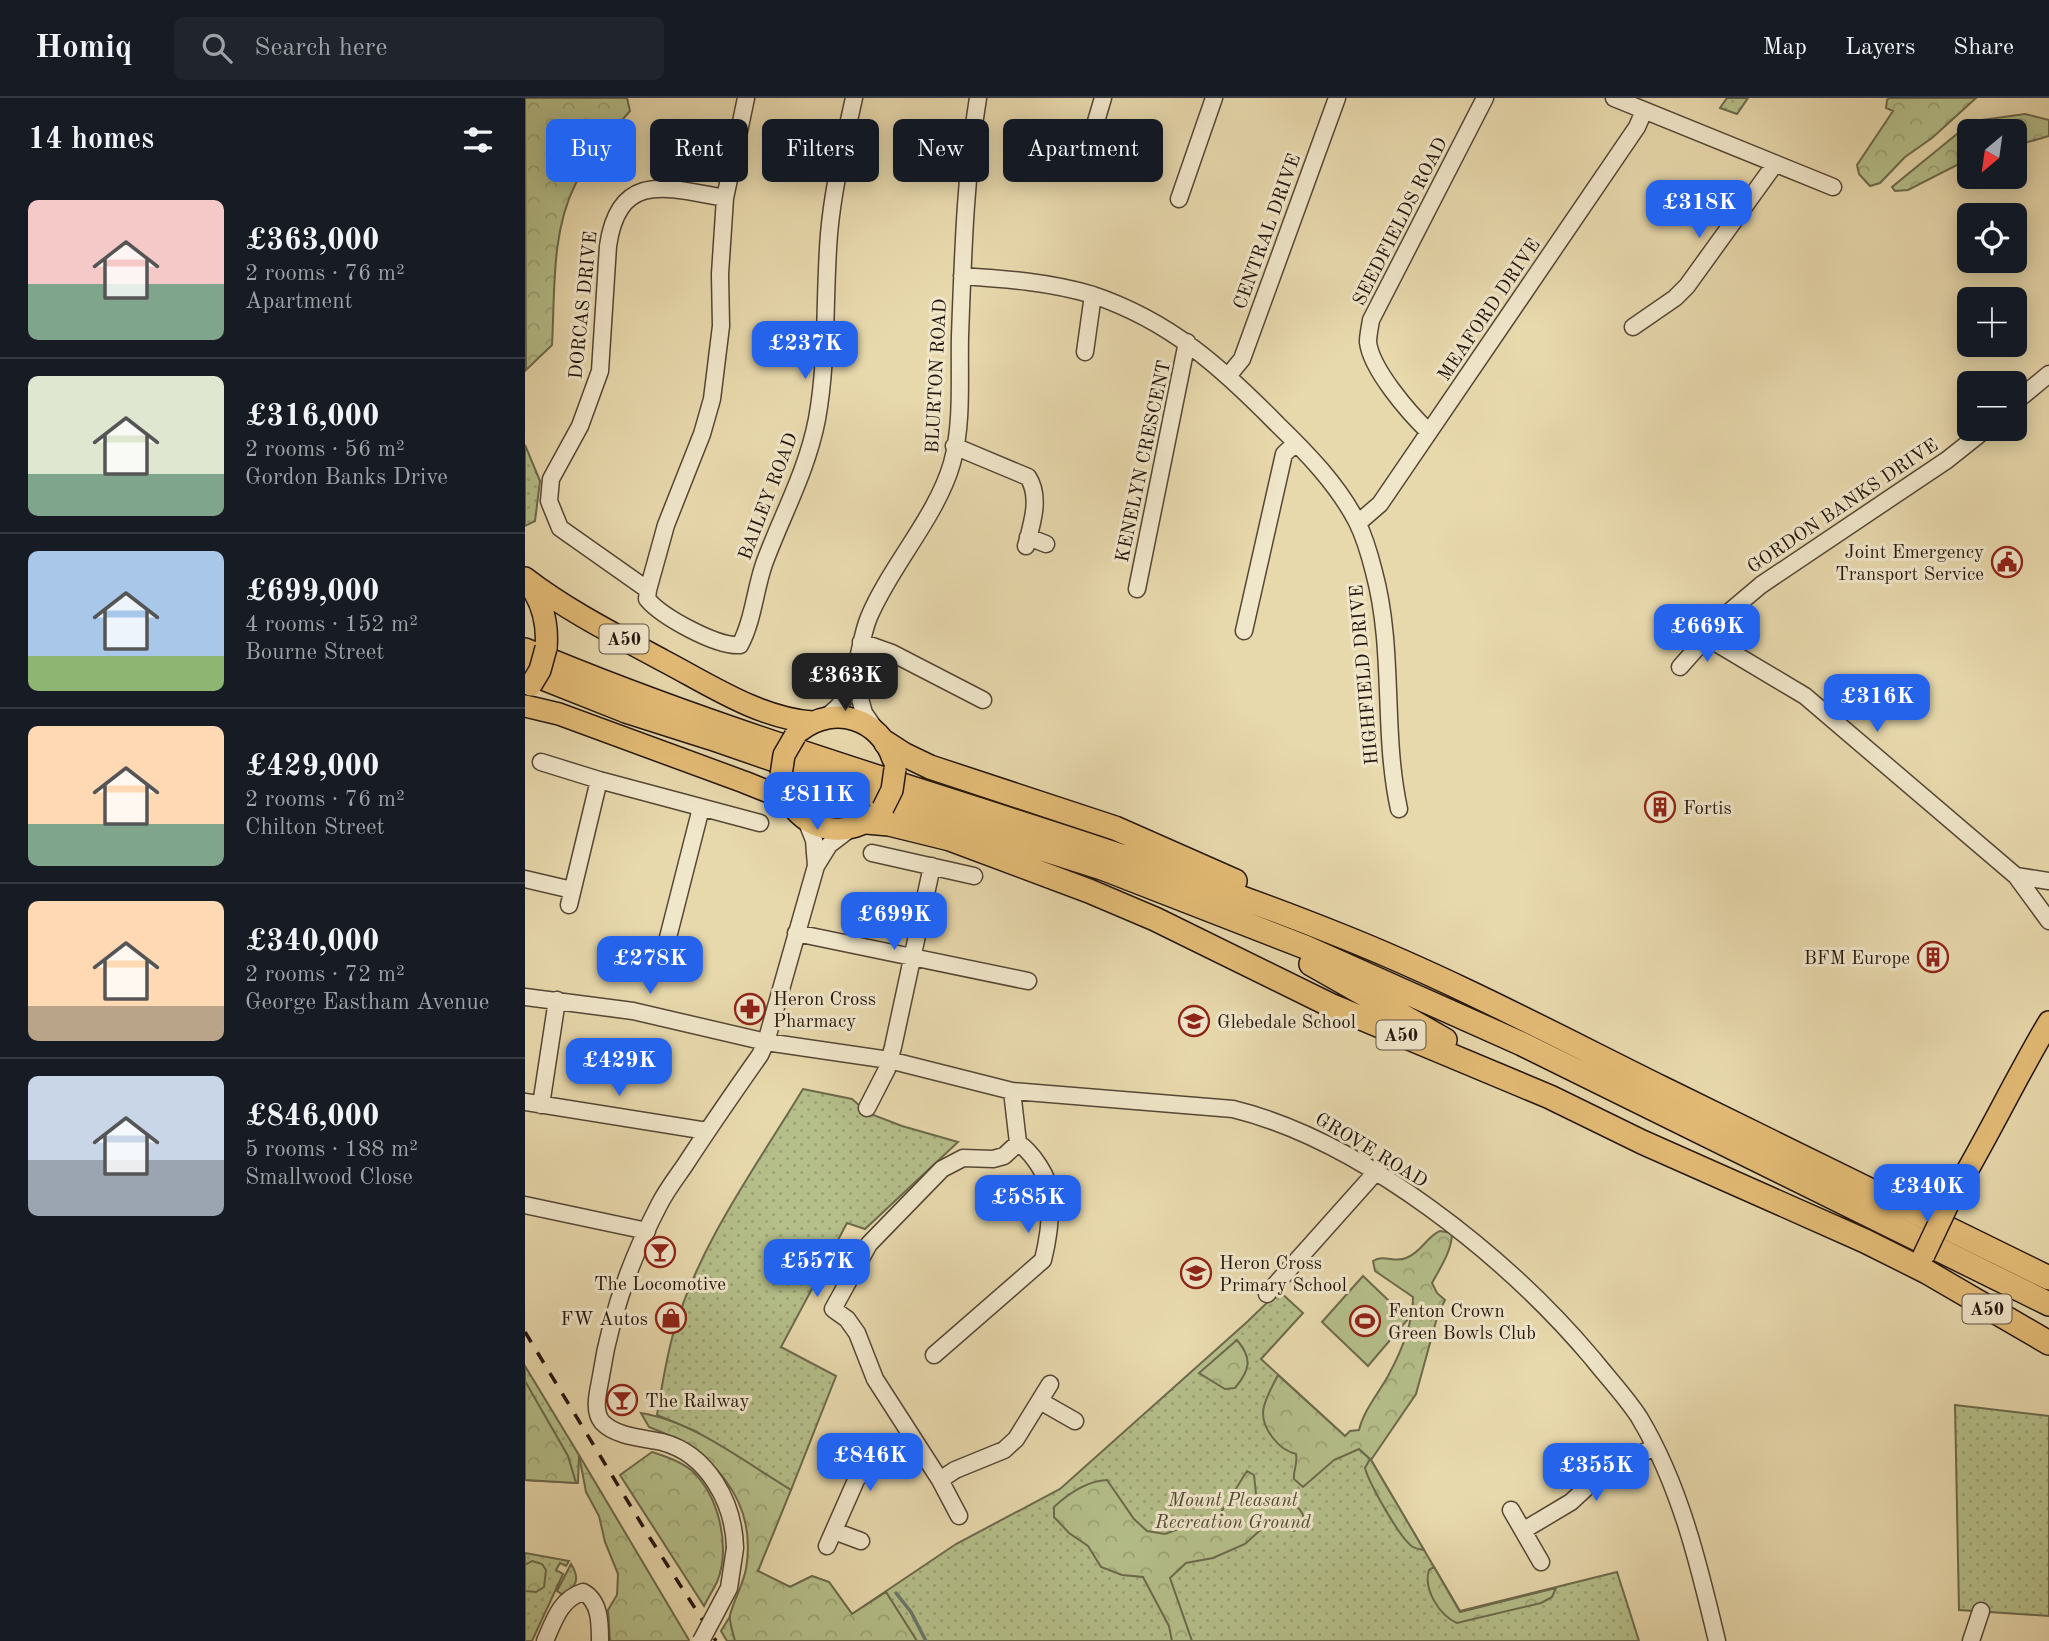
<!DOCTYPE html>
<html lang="en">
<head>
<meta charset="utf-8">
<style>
	:root { --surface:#171b24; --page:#20242c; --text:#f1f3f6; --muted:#9ea1a6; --line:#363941; --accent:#2563eb }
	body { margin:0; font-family:"Old Standard TT",serif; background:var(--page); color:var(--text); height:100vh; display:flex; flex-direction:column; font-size:26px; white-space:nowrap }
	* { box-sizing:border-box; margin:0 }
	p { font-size:23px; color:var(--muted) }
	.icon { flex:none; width:38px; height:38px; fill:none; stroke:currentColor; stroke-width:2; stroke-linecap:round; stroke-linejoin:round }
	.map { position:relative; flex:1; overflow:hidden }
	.sheet { display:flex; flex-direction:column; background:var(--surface); width:525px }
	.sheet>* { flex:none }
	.hud { position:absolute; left:21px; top:21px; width:665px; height:63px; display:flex; gap:14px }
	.needle { width:46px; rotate:209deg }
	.fabs { position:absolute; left:1432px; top:21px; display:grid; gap:14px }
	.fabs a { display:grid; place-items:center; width:70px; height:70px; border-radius:10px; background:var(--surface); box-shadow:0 4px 18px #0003; font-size:35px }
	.price { position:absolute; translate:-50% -60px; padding:0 16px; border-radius:14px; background:var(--accent); color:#fff; font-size:23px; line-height:46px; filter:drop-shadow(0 2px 4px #0008) }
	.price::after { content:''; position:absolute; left:50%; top:42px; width:21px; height:16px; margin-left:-10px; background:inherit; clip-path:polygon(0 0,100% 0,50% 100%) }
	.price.current { background:#222; color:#fff }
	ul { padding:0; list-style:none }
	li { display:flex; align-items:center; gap:21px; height:175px; padding:0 28px }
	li+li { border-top:2px solid var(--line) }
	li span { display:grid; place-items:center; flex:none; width:196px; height:140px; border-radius:10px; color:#555 }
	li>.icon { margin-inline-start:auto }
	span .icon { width:84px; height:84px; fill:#fffc; stroke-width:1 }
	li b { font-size:30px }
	h2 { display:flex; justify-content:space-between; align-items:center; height:84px; padding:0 28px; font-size:30px }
	.chip { padding:0 24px; border-radius:10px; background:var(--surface); box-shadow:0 4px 18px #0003; font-size:24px; line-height:63px }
	.chip.current { background:var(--accent); color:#fff }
	header { display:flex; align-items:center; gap:42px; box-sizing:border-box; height:98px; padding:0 35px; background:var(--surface); border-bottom:2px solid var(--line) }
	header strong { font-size:33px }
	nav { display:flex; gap:38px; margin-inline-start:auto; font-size:24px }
	.search { width:490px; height:63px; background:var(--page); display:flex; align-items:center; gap:18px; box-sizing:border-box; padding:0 24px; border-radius:10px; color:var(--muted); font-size:26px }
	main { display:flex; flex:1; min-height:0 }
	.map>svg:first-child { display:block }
</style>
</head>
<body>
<header>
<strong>Homiq</strong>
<div class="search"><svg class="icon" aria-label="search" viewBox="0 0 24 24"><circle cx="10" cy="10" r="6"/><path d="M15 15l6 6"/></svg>Search here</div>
<nav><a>Map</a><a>Layers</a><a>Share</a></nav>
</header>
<main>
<section class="sheet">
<h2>14 homes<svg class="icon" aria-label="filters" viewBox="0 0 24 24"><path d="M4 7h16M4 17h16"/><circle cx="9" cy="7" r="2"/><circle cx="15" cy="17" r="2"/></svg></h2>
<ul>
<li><span style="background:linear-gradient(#f6c9c9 60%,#7fa58c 0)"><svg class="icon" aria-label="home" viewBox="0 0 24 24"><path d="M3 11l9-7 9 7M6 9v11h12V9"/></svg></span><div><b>£363,000</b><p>2 rooms · 76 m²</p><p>Apartment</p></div></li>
<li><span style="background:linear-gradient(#dfe7d0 70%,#7fa58c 0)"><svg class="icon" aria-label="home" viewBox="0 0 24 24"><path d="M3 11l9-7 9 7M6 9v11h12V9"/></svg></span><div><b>£316,000</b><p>2 rooms · 56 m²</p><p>Gordon Banks Drive</p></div></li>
<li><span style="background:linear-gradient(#a9c7e8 75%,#8fb573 0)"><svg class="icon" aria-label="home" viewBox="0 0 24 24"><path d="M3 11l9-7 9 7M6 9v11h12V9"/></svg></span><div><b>£699,000</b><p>4 rooms · 152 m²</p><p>Bourne Street</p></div></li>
<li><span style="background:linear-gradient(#ffd9b3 70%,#7fa58c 0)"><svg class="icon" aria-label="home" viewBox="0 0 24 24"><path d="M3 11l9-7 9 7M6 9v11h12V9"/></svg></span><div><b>£429,000</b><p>2 rooms · 76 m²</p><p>Chilton Street</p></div></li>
<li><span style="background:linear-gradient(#ffd9b3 75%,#b9a48a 0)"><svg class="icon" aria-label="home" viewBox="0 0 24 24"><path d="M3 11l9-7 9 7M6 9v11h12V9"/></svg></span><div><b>£340,000</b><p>2 rooms · 72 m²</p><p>George Eastham Avenue</p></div></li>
<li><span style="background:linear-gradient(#c9d6e8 60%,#9aa5b1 0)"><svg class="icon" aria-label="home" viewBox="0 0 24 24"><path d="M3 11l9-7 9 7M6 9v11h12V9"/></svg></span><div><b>£846,000</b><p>5 rooms · 188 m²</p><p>Smallwood Close</p></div></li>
</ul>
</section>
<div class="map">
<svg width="1524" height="1543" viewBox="0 0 1524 1543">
	<defs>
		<pattern id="green-dots" width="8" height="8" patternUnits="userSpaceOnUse" patternTransform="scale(1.75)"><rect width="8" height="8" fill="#b5bf8a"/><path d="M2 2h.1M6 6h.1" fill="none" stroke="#9ca376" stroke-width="1.8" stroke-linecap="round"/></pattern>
		<pattern id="forest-crowns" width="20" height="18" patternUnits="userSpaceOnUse" patternTransform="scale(1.75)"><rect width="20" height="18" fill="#b5bf8a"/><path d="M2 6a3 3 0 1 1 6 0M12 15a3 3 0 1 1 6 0" fill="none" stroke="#9ca376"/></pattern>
	</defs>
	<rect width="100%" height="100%" fill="#e8d9ad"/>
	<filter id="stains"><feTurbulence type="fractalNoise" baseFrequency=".00286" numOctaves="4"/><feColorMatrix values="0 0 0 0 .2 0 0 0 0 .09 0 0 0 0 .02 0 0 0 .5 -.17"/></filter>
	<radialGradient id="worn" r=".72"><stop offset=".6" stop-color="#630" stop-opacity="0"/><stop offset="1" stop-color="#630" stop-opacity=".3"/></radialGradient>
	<path fill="url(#green-dots)" stroke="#6c6a4c" stroke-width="2" d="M 1202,0 L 1223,0 L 1212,16 L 1195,10 Z
		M 0,347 L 15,383 L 10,423 L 0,428 Z
		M 278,991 L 327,1001 L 343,1015 L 377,1028 L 433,1044 L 340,1131 L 322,1125 L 256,1249 L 311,1278 L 266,1392 L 170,1333 L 132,1317 C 137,1289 141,1260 149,1233 C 174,1146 232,1067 278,991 Z
		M 754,1193 L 778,1215 L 736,1261 L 846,1362 L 935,1513 L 1092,1474 L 1114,1543 L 202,1543 L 196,1533 L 233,1473 L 265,1489 L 287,1478 L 304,1484 L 327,1516 L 431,1446 L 535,1391 L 722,1224 Z
		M 0,1268 L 54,1357 L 53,1385 L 0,1382 Z
		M 1430,1307 L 1524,1318 L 1524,1518 L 1434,1512 Z
		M 0,1455 L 44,1463 L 41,1468 L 35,1465 L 31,1472 L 38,1476 L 7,1543 L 0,1543 Z
		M 46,1466 C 55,1480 52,1489 38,1497 L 32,1493 Z"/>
	<path fill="url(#forest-crowns)" stroke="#6c6a4c" stroke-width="2" d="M 0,0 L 102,0 L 105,13 C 85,36 63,59 50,87 C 26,135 30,195 27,247 L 1,272 Z
		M 1364,0 L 1451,0 L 1407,40 L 1380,59 L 1355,85 L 1345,88 L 1334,76 L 1332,67 L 1368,13 L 1361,10 L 1362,2 Z
		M 1500,16 L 1524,22 L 1524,38 L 1489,48 L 1489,33 L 1444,33 L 1444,61 L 1383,92 L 1370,93 L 1367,89 L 1438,31 L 1457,22 Z
		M 915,1133 L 927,1135 C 927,1153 915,1170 907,1185 L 912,1195 L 920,1202 L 913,1216 L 891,1296 L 846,1362 L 899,1452 C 895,1451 891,1451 888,1449 C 875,1441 844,1385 840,1370 L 845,1361 L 834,1351 L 809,1362 L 778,1389 L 769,1381 C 768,1372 773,1366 771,1356 C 761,1353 755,1349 748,1340 C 729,1316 741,1301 753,1277 L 820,1338 L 825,1333 L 834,1332 C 839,1312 853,1296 863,1278 C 875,1256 888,1225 888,1199 L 850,1173 L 848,1163 C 859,1156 870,1165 881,1160 C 897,1154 902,1138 915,1133 Z
		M 712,1242 C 727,1260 726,1271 710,1290 L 700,1291 L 674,1275 Z
		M 0,1283 L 43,1358 L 51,1385 L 0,1382 Z
		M 116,1315 C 168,1323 221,1365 266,1392 L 233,1473 L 265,1489 L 287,1478 L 304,1484 L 327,1516 L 361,1494 L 392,1543 L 210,1543 C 208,1535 204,1524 205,1517 C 209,1501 218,1487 221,1471 C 233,1400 186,1352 124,1329 Z
		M 127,1354 C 140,1358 155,1363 166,1372 C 194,1397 206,1449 192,1484 C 188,1492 183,1500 179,1508 L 95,1377 Z
		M 54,1357 L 164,1542 L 163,1543 L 85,1543 L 83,1512 L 92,1497 L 93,1476 L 80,1444 L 74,1418 L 61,1394 Z
		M 722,1373 L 729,1377 L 731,1396 C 749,1406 782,1399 779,1428 L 769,1433 L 755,1427 L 740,1428 L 720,1446 L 688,1460 L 661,1465 L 645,1480 L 667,1543 L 647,1543 L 644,1528 L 618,1479 L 597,1477 L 576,1469 L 563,1448 L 544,1435 L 529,1419 L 529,1409 C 544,1395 561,1383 582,1382 L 609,1421 L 622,1433 L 640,1436 L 695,1416 Z
		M 7,1463 L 17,1466 L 21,1472 L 19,1489 L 11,1494 L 0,1493 L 0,1467 Z
		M 909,1469 L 935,1514 L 1031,1490 L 1027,1499 L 1016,1505 L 932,1525 C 914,1517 898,1491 904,1472 Z"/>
	<path fill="#b5bf8a" stroke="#6c6a4c" stroke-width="2" d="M 838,1178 L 883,1221 L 843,1268 L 797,1224 Z"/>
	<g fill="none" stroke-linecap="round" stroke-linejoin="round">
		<path stroke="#6a7869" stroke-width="3.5" d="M 371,1495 L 386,1514 L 401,1543"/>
		<g stroke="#554735" stroke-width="19">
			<path id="minor" d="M 221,0 L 200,100 L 195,176 L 196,228 L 187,301 L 177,336 L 141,427 L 123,492 L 122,501 C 137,519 192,549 215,547 C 228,523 230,492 239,466 C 257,417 282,373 292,321 C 303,260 299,198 304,136 C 308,90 319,45 329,0
				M 1089,0 L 1308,89
				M 558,67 L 578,0
				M 654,101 L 689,0
				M 437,178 C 481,181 525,184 568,197 C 645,223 696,269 752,326 C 782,355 813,387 832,424 C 840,440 845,458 849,474 C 870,552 857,633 874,711
				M 1108,229 L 1150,200 L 1162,188 L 1250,66
				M 560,254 L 568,197
				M 704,277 L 717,261 L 812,0
				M 1489,305 L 1524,276
				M 904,334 C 884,315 846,271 843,244 C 843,237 845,229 846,222 L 960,0
				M 429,348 L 503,379 C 516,399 507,426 501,448
				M 833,425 L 855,406 L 1112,29 L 1119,13
				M 503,439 L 521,446
				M 612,491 L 662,244
				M 123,492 L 35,430 L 24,403 L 26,381 L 55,328 L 75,273 L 83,148 C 94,72 143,90 200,100
				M 719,533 L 759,356 L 771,345
				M 1181,539 L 1280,598 L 1491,778 L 1524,823
				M 336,544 L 367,555 L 458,602
				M 1155,569 L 1204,514 L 1236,487 L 1422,362 L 1461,331
				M 329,579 L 339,615 L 350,631
				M 296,621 C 335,604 330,552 344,519 C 366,467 412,418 427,365 C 438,325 434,279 435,238 C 438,158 440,79 453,0
				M 16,664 L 74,682 L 235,725
				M 281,722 L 289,742 L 291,768
				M 347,755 L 449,778
				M 1491,778 L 1524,783
				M 0,781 L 47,792
				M 44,807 L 74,682
				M 271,835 L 503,883
				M 136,867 L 176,710
				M 0,899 L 108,913 L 241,944 L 364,962 L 487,993 L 708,1011 C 838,1043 983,1160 1068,1261 C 1083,1280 1101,1299 1114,1319 C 1155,1387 1174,1467 1192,1543
				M 0,1004 L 182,1033
				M 16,1007 L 32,902
				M 342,1010 L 362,971 L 368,949 L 407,768
				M 0,1107 L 122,1133
				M 742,1196 L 850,1075
				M 409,1257 L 518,1162 C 523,1142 526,1116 525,1096 C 524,1079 507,1054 493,1045 L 487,993
				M 515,1303 L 550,1323
				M 415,1382 L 430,1372 L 479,1352 L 491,1341 L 525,1286
				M 986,1412 L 1016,1464
				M 434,1418 L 415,1382 L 350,1281 L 332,1235 L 322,1221 L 308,1211 L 344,1146 L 417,1071 L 438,1060 L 468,1061 L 479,1058 L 493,1045
				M 999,1432 L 1046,1404 L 1074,1378 L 1129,1349
				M 309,1433 L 336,1443
				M 302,1448 L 332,1380 L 387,1342
				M 210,1450 C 209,1405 183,1356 137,1344 C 119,1340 91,1339 77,1324 C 67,1312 74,1291 76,1278 C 85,1218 106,1161 134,1107 C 141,1093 151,1080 160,1067 C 184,1030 209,994 235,957 L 241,944 L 291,768 L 304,747 L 325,731
				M 20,1543 C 29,1523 35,1501 58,1494 C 75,1503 75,1525 75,1543
				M 1446,1543 L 1456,1513"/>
		</g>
		<g stroke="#24160d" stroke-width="24">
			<path id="major" d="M 0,480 C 43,513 91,537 139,563 C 185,587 234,620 287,624
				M 6,489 C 19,508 23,527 21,550
				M 0,608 L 34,616 L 219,684 L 244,694 L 268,709
				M 276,632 C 310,606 355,621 368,661
				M 261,698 C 279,735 325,742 354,714
				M 1424,1104 C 1460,1045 1489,983 1524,924"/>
		</g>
		<g stroke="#24160d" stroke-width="26">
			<path id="highway" d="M 0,552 C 265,664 547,730 814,837 C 925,881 1030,937 1137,990 C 1266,1054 1395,1117 1524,1180
				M 0,573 L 101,613 L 186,640 L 395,712 L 577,770 L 780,849 L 997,946 L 1524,1206
				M 361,645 L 378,656 L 405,669 L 590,730 L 710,783
				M 342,724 L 364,726 L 425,741 L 564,793 L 630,821 L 805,907 L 1025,999 L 1117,1044 L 1340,1143 L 1402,1174 L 1524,1245
				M 786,866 L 920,942"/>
		</g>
		<use href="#minor" stroke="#f0e6ca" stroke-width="16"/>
		<use href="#major" stroke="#e4bc76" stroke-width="21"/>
		<use href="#highway" stroke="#e4bc76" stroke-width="23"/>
		<path stroke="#24160d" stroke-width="3.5" stroke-dasharray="12 12" stroke-linecap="butt" d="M 0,1234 L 125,1440 L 191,1543"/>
		<g stroke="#554735" stroke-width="19" stroke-linecap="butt">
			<path id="minor-bridge" d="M 176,1543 L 204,1490 L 210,1450"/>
		</g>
		<g stroke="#24160d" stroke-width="24" stroke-linecap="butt">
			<path id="major-bridge" d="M 6,587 L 15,572 L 21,550
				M 256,677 L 259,657 L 270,638
				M 358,710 L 367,692 L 370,671
				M 1399,1157 L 1424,1104"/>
		</g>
		<use href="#minor-bridge" stroke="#f0e6ca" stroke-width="16"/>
		<use href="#major-bridge" stroke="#e4bc76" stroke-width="21"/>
	</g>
	<defs>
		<g id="civic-ring" transform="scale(1.575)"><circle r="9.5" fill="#f0e6ca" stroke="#8f2418" stroke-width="1.5"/><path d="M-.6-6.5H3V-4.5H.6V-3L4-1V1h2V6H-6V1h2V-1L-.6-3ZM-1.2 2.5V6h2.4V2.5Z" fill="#8f2418"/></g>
		<g id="building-ring" transform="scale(1.575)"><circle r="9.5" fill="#f0e6ca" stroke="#8f2418" stroke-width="1.5"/><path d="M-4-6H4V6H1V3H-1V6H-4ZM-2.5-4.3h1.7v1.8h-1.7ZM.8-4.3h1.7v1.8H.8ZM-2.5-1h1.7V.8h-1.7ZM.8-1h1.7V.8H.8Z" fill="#8f2418"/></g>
		<g id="pharmacy-ring" transform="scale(1.575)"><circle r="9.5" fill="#f0e6ca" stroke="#8f2418" stroke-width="1.5"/><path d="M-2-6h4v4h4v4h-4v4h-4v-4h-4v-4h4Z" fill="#8f2418"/></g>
		<g id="school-ring" transform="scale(1.575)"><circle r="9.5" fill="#f0e6ca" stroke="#8f2418" stroke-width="1.5"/><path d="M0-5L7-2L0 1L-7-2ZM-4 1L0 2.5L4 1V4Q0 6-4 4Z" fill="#8f2418"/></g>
		<g id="bar-ring" transform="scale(1.575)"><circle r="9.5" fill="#f0e6ca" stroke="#8f2418" stroke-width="1.5"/><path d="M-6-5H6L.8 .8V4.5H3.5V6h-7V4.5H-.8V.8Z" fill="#8f2418"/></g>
		<g id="shop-ring" transform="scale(1.575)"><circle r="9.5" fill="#f0e6ca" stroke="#8f2418" stroke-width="1.5"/><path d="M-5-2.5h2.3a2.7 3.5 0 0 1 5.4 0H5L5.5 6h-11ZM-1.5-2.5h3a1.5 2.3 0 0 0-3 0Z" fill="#8f2418"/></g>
		<g id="stadium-ring" transform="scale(1.575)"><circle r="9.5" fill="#f0e6ca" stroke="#8f2418" stroke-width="1.5"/><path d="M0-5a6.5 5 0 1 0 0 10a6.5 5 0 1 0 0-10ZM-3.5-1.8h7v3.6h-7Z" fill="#8f2418"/></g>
	</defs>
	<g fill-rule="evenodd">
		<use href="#civic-ring" x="1482" y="464"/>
		<use href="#building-ring" x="1135" y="709"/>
		<use href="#building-ring" x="1408" y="859"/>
		<use href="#pharmacy-ring" x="225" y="911"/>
		<use href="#school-ring" x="669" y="923"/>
		<use href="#bar-ring" x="135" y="1154"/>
		<use href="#school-ring" x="671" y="1175"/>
		<use href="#shop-ring" x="146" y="1220"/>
		<use href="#stadium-ring" x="840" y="1223"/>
		<use href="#bar-ring" x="97" y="1302"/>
	</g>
	<g text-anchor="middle" stroke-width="6" stroke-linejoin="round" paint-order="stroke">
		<g fill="#f0e6ca" stroke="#615446" stroke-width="2">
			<rect x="74.5" y="526.5" width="49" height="29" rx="5"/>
			<rect x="851.5" y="922.5" width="49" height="29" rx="5"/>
			<rect x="1437.5" y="1196.5" width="49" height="29" rx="5"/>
		</g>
		<g font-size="18" font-weight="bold" fill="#24160d">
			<text x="99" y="547">A50</text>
			<text x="876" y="943">A50</text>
			<text x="1462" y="1217">A50</text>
		</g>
		<g font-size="19" fill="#24160d" stroke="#f0e6ca">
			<text transform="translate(874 123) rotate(-63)" y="7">SEEDFIELDS ROAD</text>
			<text transform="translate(741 133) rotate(-70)" y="7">CENTRAL DRIVE</text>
			<text transform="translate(57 207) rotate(-84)" y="7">DORCAS DRIVE</text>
			<text transform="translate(963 211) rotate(-56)" y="7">MEAFORD DRIVE</text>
			<text transform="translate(410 278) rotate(-87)" y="7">BLURTON ROAD</text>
			<text transform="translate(617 363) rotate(-78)" y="7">KENELYN CRESCENT</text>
			<text transform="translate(242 398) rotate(-69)" y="7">BAILEY ROAD</text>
			<text transform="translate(1317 407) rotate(-34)" y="7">GORDON BANKS DRIVE</text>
			<text transform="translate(838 577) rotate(-95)" y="7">HIGHFIELD DRIVE</text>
			<text transform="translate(847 1051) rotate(31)" y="7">GROVE ROAD</text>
		</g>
		<g font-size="19" fill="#24160d" stroke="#f0e6ca" text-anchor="start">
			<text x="1459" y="460" text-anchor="end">Joint Emergency<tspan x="1459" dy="22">Transport Service</tspan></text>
			<text x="1158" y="716">Fortis</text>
			<text x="1385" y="866" text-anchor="end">BFM Europe</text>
			<text x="248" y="907">Heron Cross<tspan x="248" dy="22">Pharmacy</tspan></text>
			<text x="692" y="930">Glebedale School</text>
			<text x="694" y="1171">Heron Cross<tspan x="694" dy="22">Primary School</tspan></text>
			<text x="135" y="1192" text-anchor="middle">The Locomotive</text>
			<text x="863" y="1219">Fenton Crown<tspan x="863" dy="22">Green Bowls Club</tspan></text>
			<text x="123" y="1227" text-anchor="end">FW Autos</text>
			<text x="120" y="1309">The Railway</text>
		</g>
		<g font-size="19" font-style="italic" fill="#504932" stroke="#f0e6ca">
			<text x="708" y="1408">Mount Pleasant<tspan x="708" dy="22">Recreation Ground</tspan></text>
		</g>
	</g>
	<rect width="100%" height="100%" filter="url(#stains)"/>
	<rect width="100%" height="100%" fill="url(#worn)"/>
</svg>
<div class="fabs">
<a><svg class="needle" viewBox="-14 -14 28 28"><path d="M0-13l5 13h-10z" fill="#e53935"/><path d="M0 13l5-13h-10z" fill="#9ea1a6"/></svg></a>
<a><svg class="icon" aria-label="locate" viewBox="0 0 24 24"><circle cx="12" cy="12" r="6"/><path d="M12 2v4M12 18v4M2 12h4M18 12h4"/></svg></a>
<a>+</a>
<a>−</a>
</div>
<b class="price" style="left:1174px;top:142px">£318K</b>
<b class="price" style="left:280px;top:283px">£237K</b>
<b class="price" style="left:1182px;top:566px">£669K</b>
<b class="price current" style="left:320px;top:615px">£363K</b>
<b class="price" style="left:1352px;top:636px">£316K</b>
<b class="price" style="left:292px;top:734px">£811K</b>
<b class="price" style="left:369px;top:854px">£699K</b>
<b class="price" style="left:125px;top:898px">£278K</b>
<b class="price" style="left:94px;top:1000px">£429K</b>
<b class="price" style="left:1402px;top:1126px">£340K</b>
<b class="price" style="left:503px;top:1137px">£585K</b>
<b class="price" style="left:292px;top:1201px">£557K</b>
<b class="price" style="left:345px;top:1395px">£846K</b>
<b class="price" style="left:1071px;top:1405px">£355K</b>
<div class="hud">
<a class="chip current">Buy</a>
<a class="chip">Rent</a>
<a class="chip">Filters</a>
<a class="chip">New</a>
<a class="chip">Apartment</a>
</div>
</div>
</main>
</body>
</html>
